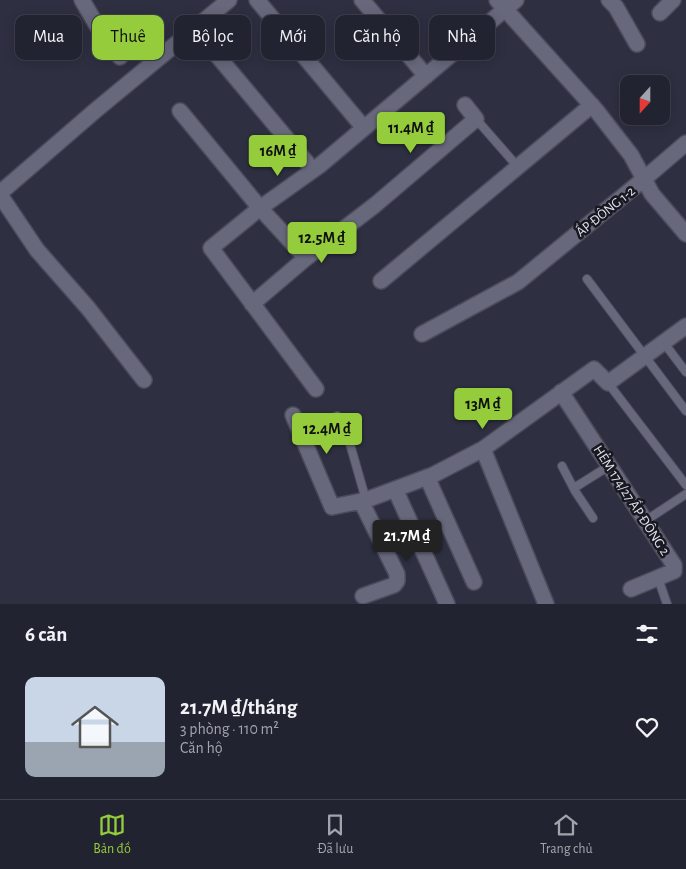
<!DOCTYPE html>
<html lang="vi">
<head>
<meta charset="utf-8">
<style>
	:root { --surface:#222331; --page:#2a2b39; --text:#f1f3f6; --muted:#a2a4ab; --line:#3f404d; --accent:#95cc3b }
	body { margin:0; font-family:"Alegreya Sans",sans-serif; background:var(--page); color:var(--text); height:100vh; display:flex; flex-direction:column; font-size:19px; white-space:nowrap }
	* { box-sizing:border-box; margin:0 }
	p { font-size:16px; color:var(--muted) }
	.icon { flex:none; width:28px; height:28px; fill:none; stroke:currentColor; stroke-width:2; stroke-linecap:round; stroke-linejoin:round }
	.map { position:relative; height:604px; overflow:hidden }
	.details { display:flex; flex-direction:column; background:var(--surface); flex:1 }
	.details>* { flex:none }
	.top-card { position:absolute; left:15px; top:15px; width:656px; height:45px; display:flex; gap:10px }
	.needle { width:32px; rotate:201deg }
	.controls { position:absolute; left:620px; top:75px; display:grid; gap:10px }
	.controls a { display:grid; place-items:center; width:50px; height:50px; border-radius:10px; background:var(--surface); box-shadow:0 2px 12px #0003,0 0 0 1px var(--line); font-size:25px }
	.price { position:absolute; translate:-50% -42px; padding:0 11px; border-radius:5px; background:var(--accent); color:#111; font-size:16px; line-height:32px; filter:drop-shadow(0 1px 2px #0008) }
	.price::after { content:''; position:absolute; left:50%; top:30px; width:15px; height:11px; margin-left:-8px; background:inherit; clip-path:polygon(0 0,100% 0,50% 100%) }
	.price.on { background:#222; color:#fff }
	ul { padding:0; list-style:none }
	li { display:flex; align-items:center; gap:15px; height:125px; padding:0 25px }
	li span { display:grid; place-items:center; flex:none; width:140px; height:100px; border-radius:10px; color:#555 }
	li>.icon { margin-inline-start:auto }
	span .icon { width:60px; height:60px; fill:#fffc; stroke-width:1 }
	li b { font-size:21px }
	h2 { display:flex; justify-content:space-between; align-items:center; height:60px; padding:0 25px; font-size:21px }
	.pill { padding:0 18px; border-radius:10px; background:var(--surface); box-shadow:0 2px 12px #0003,0 0 0 1px var(--line); font-size:18px; line-height:45px }
	.pill.on { background:var(--accent); color:#111 }
	.menu { display:flex; justify-content:space-around; align-items:center; height:70px; border-top:1px solid var(--line); background:var(--surface); font-size:14px; color:var(--muted) }
	.menu a { display:grid; justify-items:center; gap:2px }
	.menu .on { color:var(--accent) }
	.map>svg:first-child { display:block }
</style>
</head>
<body>
<div class="map">
<svg width="686" height="604" viewBox="0 0 686 604">
	<rect width="100%" height="100%" fill="#2e2f41"/>
	<g fill="none" stroke-linecap="round" stroke-linejoin="round">
		<g stroke="#4c4b5b" stroke-width="10">
			<path id="lane" d="M 476,119 L 518,167
				M 587,279 L 686,411
				M 664,343 L 686,372
				M 608,383 L 686,485
				M 314,427 L 337,416 L 350,444 L 366,500
				M 562,466 L 575,491 L 593,518
				M 574,488 L 609,466
				M 645,521 L 686,494
				M 658,578 L 667,604"/>
		</g>
		<g stroke="#4c4b5b" stroke-width="18">
			<path id="street" d="M 82,0 L 96,24 L 120,57
				M 257,0 L 364,128
				M 362,0 L 426,76
				M 609,0 L 616,7 L 637,44
				M 660,13 L 673,0
				M 195,29 L 313,170
				M 180,111 L 260,208 L 306,258
				M 686,143 L 644,179 L 652,194 L 686,234
				M 0,193 L 96,110 L 229,0
				M 0,195 L 37,250 L 88,308 L 144,380
				M 381,281 L 592,105
				M 252,304 L 306,258 L 375,205 L 476,119 L 465,105
				M 422,334 L 518,282 L 644,179 L 631,155 L 596,110 L 497,0
				M 316,389 L 211,248 L 260,208 L 319,166 L 516,0
				M 561,392 L 674,565 L 674,571 L 631,589
				M 293,415 L 332,507 L 366,500 L 433,475 L 483,449 L 594,369 L 608,383 L 686,326
				M 483,449 L 546,604
				M 427,477 L 474,582
				M 395,489 L 447,604
				M 361,501 L 397,574 L 397,581 L 394,585 L 363,596"/>
		</g>
		<use href="#lane" stroke="#68687d" stroke-width="8"/>
		<use href="#street" stroke="#68687d" stroke-width="15"/>
	</g>
	<g text-anchor="middle" stroke-width="5" stroke-linejoin="round" paint-order="stroke">
		<g font-size="14" fill="#e2e3ef" stroke="#171820">
			<text transform="translate(605 211) rotate(-39)" y="5">ẤP ĐÔNG 1-2</text>
			<text transform="translate(632 500) rotate(57)" y="5">HẺM 174/27 ẤP ĐÔNG 2</text>
		</g>
	</g>
</svg>
<div class="controls">
<a><svg class="needle" viewBox="-14 -14 28 28"><path d="M0-13l5 13h-10z" fill="#e53935"/><path d="M0 13l5-13h-10z" fill="#a2a4ab"/></svg></a>
</div>
<b class="price" style="left:411px;top:154px">11.4M ₫</b>
<b class="price" style="left:278px;top:177px">16M ₫</b>
<b class="price" style="left:322px;top:264px">12.5M ₫</b>
<b class="price" style="left:483px;top:430px">13M ₫</b>
<b class="price" style="left:327px;top:455px">12.4M ₫</b>
<b class="price on" style="left:407px;top:562px">21.7M ₫</b>
<div class="top-card">
<a class="pill">Mua</a>
<a class="pill on">Thuê</a>
<a class="pill">Bộ lọc</a>
<a class="pill">Mới</a>
<a class="pill">Căn hộ</a>
<a class="pill">Nhà</a>
</div>
</div>
<section class="details">
<h2>6 căn<svg class="icon" aria-label="filters" viewBox="0 0 24 24"><path d="M4 7h16M4 17h16"/><circle cx="9" cy="7" r="2"/><circle cx="15" cy="17" r="2"/></svg></h2>
<ul>
<li><span style="background:linear-gradient(#c9d6e8 65%,#9aa5b1 0)"><svg class="icon" aria-label="home" viewBox="0 0 24 24"><path d="M3 11l9-7 9 7M6 9v11h12V9"/></svg></span><div><b>21.7M ₫/tháng</b><p>3 phòng · 110 m²</p><p>Căn hộ</p></div><svg class="icon" aria-label="heart" viewBox="0 0 24 24"><path d="M12 20l-8-8c-3-5 5-10 8-4 3-6 11-1 8 4z"/></svg></li>
</ul>
</section>
<nav class="menu">
<a class="on"><svg class="icon" aria-label="map" viewBox="0 0 24 24"><path d="M3 6l6-2 6 2 6-2v14l-6 2-6-2-6 2zM9 4v14M15 6v14"/></svg>Bản đồ</a>
<a><svg class="icon" aria-label="saved" viewBox="0 0 24 24"><path d="M7 4h10v16l-5-4-5 4z"/></svg>Đã lưu</a>
<a><svg class="icon" aria-label="home" viewBox="0 0 24 24"><path d="M3 11l9-7 9 7M6 9v11h12V9"/></svg>Trang chủ</a>
</nav>
</body>
</html>
